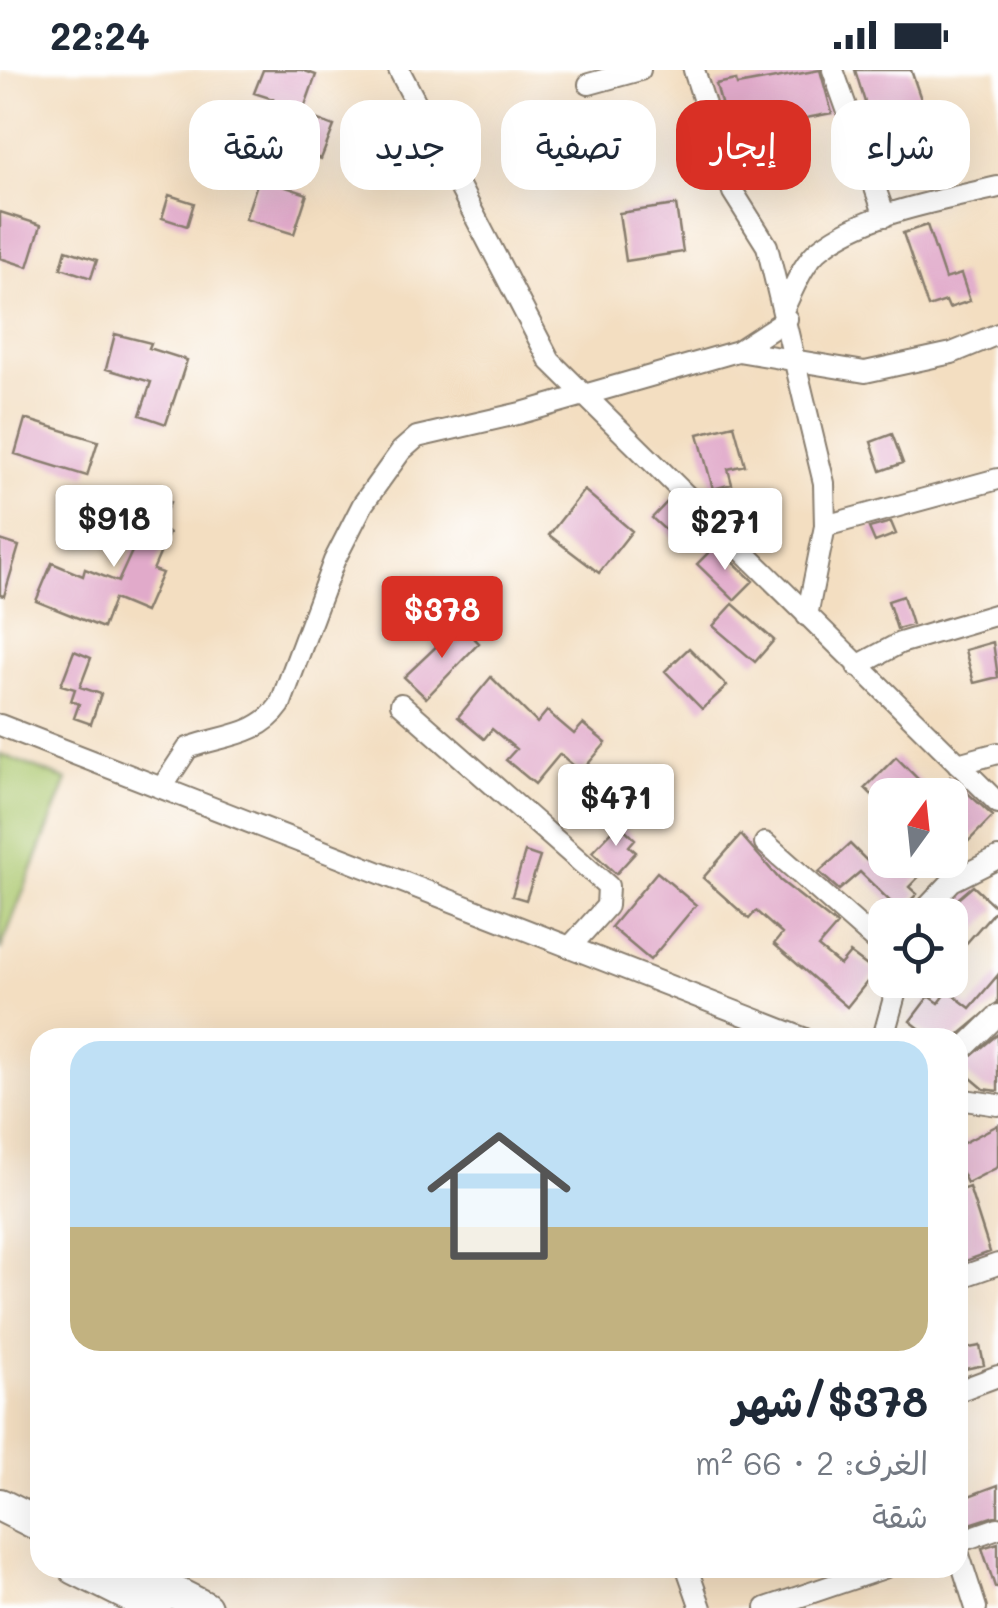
<!DOCTYPE html>
<html lang="ar">
<head>
<meta charset="utf-8">
<style>
	:root { --surface:#fff; --page:#f2f2f3; --text:#1f2937; --muted:#747a83; --accent:#d93025 }
	body { margin:0; font-family:Mali,"Playpen Sans Arabic",sans-serif; background:var(--page); color:var(--text); direction:rtl; height:100vh; display:flex; flex-direction:column; font-size:38px; white-space:nowrap }
	* { box-sizing:border-box; margin:0 }
	p { font-size:32px; color:var(--muted) }
	.icon { flex:none; width:55px; height:55px; fill:none; stroke:currentColor; stroke-width:2; stroke-linecap:round; stroke-linejoin:round }
	.map { position:relative; flex:1; overflow:hidden; direction:ltr }
	.side { position:absolute; left:30px; top:958px; width:938px; height:550px; display:flex; flex-direction:column; background:var(--surface); border-radius:30px; box-shadow:0 10px 40px #0002; direction:rtl }
	.side>* { flex:none }
	.hud { position:absolute; left:30px; top:30px; width:940px; height:90px; direction:rtl; display:flex; gap:20px }
	.needle { width:65px; rotate:15deg }
	.fabs { position:absolute; left:868px; top:708px; display:grid; gap:20px }
	.fabs a { display:grid; place-items:center; width:100px; height:100px; border-radius:20px; background:var(--surface); box-shadow:0 10px 40px #0002; font-size:50px }
	.price { position:absolute; translate:-50% -85px; padding:0 22px; border-radius:10px; background:#fff; color:#222; font-size:32px; line-height:65px; filter:drop-shadow(0 2px 5px #0008) }
	.price::after { content:''; position:absolute; left:50%; top:60px; width:30px; height:22px; margin-left:-15px; background:inherit; clip-path:polygon(0 0,100% 0,50% 100%) }
	.price.active { background:var(--accent); color:#fff }
	ul { padding:0; list-style:none }
	li { display:grid; align-content:center; gap:20px; height:530px; padding:0 40px }
	li span { display:grid; place-items:center; height:310px; border-radius:30px; color:#555 }
	li>.icon { margin-inline-start:auto }
	span .icon { width:180px; height:180px; fill:#fffc; stroke-width:1 }
	li b { font-size:42px }
	.tag { padding:0 35px; border-radius:30px; background:var(--surface); box-shadow:0 10px 40px #0002; font-size:35px; line-height:90px }
	.tag.active { background:var(--accent); color:#fff }
	.status { display:flex; justify-content:space-between; align-items:center; height:70px; padding:0 50px; background:var(--surface); direction:ltr }
	.status svg { height:28px; fill:currentColor }
	.map>svg:first-child { display:block }
</style>
</head>
<body>
<div class="status"><b>22:24</b><svg viewBox="0 0 49 12"><path d="M0 12V9h3v3zM5 12V6h3v6zM10 12V3h3v9zM15 12V0h3v12zM26 1h20v11H26zM47 4h2v5h-2z"/></svg></div>
<div class="map">
<svg width="998" height="1538" viewBox="0 0 998 1538">
	<rect width="100%" height="100%" fill="#fff"/>
	<filter id="ink" filterUnits="userSpaceOnUse"><feTurbulence type="fractalNoise" baseFrequency=".01" numOctaves="2"/><feDisplacementMap in="SourceGraphic" scale="20" xChannelSelector="R" yChannelSelector="G"/><feConvolveMatrix kernelMatrix="1 2 1 2 8 2 1 2 1" color-interpolation-filters="sRGB"/></filter>
	<filter id="wash" filterUnits="userSpaceOnUse"><feTurbulence type="fractalNoise" baseFrequency=".0048" numOctaves="4" result="noise"/><feDisplacementMap in="SourceGraphic" scale="40" xChannelSelector="R" yChannelSelector="G"/><feGaussianBlur stdDeviation="2.25" result="paint"/><feColorMatrix in="noise" values="0 0 0 0 0 0 0 0 0 0 0 0 0 0 0 0 0 1.4 0 .05"/><feComposite in="paint" operator="in"/></filter>
	<g filter="url(#wash)">
		<rect width="100%" height="100%" fill="#f3dec1"/>
		<path fill="#abc76e" stroke="#647245" stroke-width="2.5" d="M 0,684 L 67,710 L 0,881 Z"/>
		<g id="blocks">
			<path fill="#e1aaca" d="M 263,0 L 302,0 L 316,5 L 302,44 L 334,56 L 321,89 L 259,65 L 273,29 L 254,23 Z
				M 820,0 L 832,43 L 729,63 L 716,14 L 736,10 L 737,15 Z
				M 855,0 L 911,0 L 925,41 L 927,68 L 875,71 L 873,40 L 868,42 Z
				M 259,108 L 307,124 L 294,164 L 245,149 Z
				M 169,125 L 194,133 L 187,156 L 162,148 Z
				M 676,135 L 683,182 L 626,191 L 619,143 Z
				M 0,142 L 41,155 L 28,197 L 0,188 Z
				M 927,155 L 945,209 L 961,204 L 970,231 L 949,238 L 946,231 L 928,237 L 903,163 Z
				M 66,180 L 97,190 L 91,208 L 61,198 Z
				M 115,264 L 151,273 L 149,278 L 187,290 L 166,354 L 140,345 L 151,312 L 106,299 Z
				M 25,349 L 98,371 L 87,406 L 15,384 Z
				M 734,355 L 745,395 L 728,399 L 732,414 L 713,419 L 698,364 Z
				M 892,364 L 903,393 L 881,401 L 871,372 Z
				M 139,418 L 170,432 L 158,458 L 169,463 L 153,500 L 162,503 L 145,542 L 114,529 L 103,558 L 36,531 L 52,493 L 83,506 L 85,499 L 118,512 L 139,466 L 122,458 Z
				M 584,420 L 632,461 L 599,503 L 549,465 Z
				M 670,429 L 692,450 L 675,469 L 652,448 Z
				M 891,452 L 896,464 L 875,472 L 869,458 Z
				M 0,470 L 19,476 L 4,526 L 0,525 Z
				M 716,475 L 753,511 L 734,530 L 697,494 Z
				M 903,526 L 912,555 L 897,559 L 888,531 Z
				M 733,534 L 774,570 L 755,592 L 713,556 Z
				M 460,554 L 479,573 L 426,628 L 404,607 Z
				M 993,572 L 998,607 L 974,613 L 965,580 Z
				M 689,578 L 727,616 L 702,639 L 665,601 Z
				M 74,581 L 91,588 L 80,617 L 101,624 L 91,654 L 74,648 L 79,634 L 71,631 L 75,619 L 61,615 Z
				M 491,607 L 537,653 L 547,641 L 574,664 L 583,654 L 606,673 L 581,702 L 560,684 L 535,714 L 506,690 L 516,679 L 492,659 L 484,669 L 458,647 Z
				M 896,687 L 934,725 L 885,725 L 885,738 L 865,718 Z
				M 950,707 L 993,746 L 950,790 L 950,725 L 939,725 Z
				M 619,754 L 635,769 L 629,776 L 636,782 L 616,804 L 592,782 Z
				M 741,765 L 781,811 L 837,855 L 818,877 L 840,895 L 850,883 L 875,902 L 847,937 L 774,874 L 782,864 L 756,841 L 749,849 L 703,808 Z
				M 850,774 L 868,792 L 885,775 L 885,790 L 935,790 L 909,817 L 917,824 L 900,841 L 860,802 L 839,820 L 819,802 Z
				M 525,782 L 540,787 L 526,830 L 512,826 Z
				M 657,802 L 696,835 L 650,890 L 611,857 Z
				M 973,816 L 997,838 L 950,892 L 950,845 L 939,845 Z
				M 998,905 L 998,932 L 955,968 L 932,968 L 910,951 L 929,926 L 939,933 L 948,921 L 970,938 Z
				M 998,964 L 998,1021 L 984,1019 L 958,997 Z
				M 998,1055 L 998,1097 L 967,1113 L 958,1095 L 958,1076 Z
				M 969,1117 L 990,1182 L 963,1192 L 958,1177 L 958,1121 Z
				M 980,1276 L 984,1295 L 960,1300 L 958,1280 Z
				M 998,1415 L 998,1445 L 964,1456 L 958,1430 Z
				M 998,1473 L 998,1517 L 995,1517 L 982,1478 Z"/>
		</g>
	</g>
	<g filter="url(#ink)">
		<use href="#blocks" fill-opacity="0" stroke="#887d6e" stroke-width="2.5"/>
		<g fill="none" stroke-linecap="round" stroke-linejoin="round">
			<g stroke="#887d6e" stroke-width="24">
				<path id="minor" d="M 399,0 L 550,291 L 998,733
					M 694,0 L 733,122 L 767,176 L 824,413 L 825,456 L 807,546
					M 833,0 L 885,146
					M 589,14 L 640,0
					M 784,238 C 794,218 803,192 821,178 C 869,141 940,131 998,117
					M 738,281 L 787,249
					M 825,456 L 998,409
					M 857,596 L 900,573 L 998,544
					M 401,634 L 608,816 L 607,836 L 570,877
					M 0,655 L 803,968
					M 958,694 L 998,683
					M 163,716 L 188,678 C 221,665 258,667 280,635 L 334,491 L 363,434 L 401,381 L 417,367 L 521,343 L 738,281 L 865,302 L 952,283 L 998,264
					M 765,773 L 885,879
					M 920,845 L 952,811 L 998,788
					M 883,968 L 899,910
					M 958,984 L 998,945
					M 958,1029 L 998,1035
					M 958,1208 L 998,1194
					M 958,1321 L 998,1306
					M 958,1472 L 998,1458
					M 958,1482 L 976,1538
					M 687,1498 L 701,1538
					M 766,1538 L 884,1498"/>
			</g>
			<g stroke="#887d6e" stroke-width="36">
				<path id="primary" d="M 0,1435 L 40,1455
					M 75,1498 L 155,1538
					M 133,1502 L 205,1538"/>
			</g>
			<use href="#minor" stroke="#fff" stroke-width="20"/>
			<use href="#primary" stroke="#fff" stroke-width="32"/>
		</g>
	</g>
</svg>
<div class="fabs">
<a><svg class="needle" viewBox="-14 -14 28 28"><path d="M0-13l5 13h-10z" fill="#e53935"/><path d="M0 13l5-13h-10z" fill="#747a83"/></svg></a>
<a><svg class="icon" aria-label="locate" viewBox="0 0 24 24"><circle cx="12" cy="12" r="6"/><path d="M12 2v4M12 18v4M2 12h4M18 12h4"/></svg></a>
</div>
<b class="price" style="left:114px;top:500px">$918</b>
<b class="price" style="left:725px;top:503px">$271</b>
<b class="price active" style="left:442px;top:591px">$378</b>
<b class="price" style="left:616px;top:779px">$471</b>
<div class="hud">
<a class="tag">شراء</a>
<a class="tag active">إيجار</a>
<a class="tag">تصفية</a>
<a class="tag">جديد</a>
<a class="tag">شقة</a>
</div>
<section class="side">
<ul>
<li><span style="background:linear-gradient(#bfe0f5 60%,#c2b280 0)"><svg class="icon" aria-label="home" viewBox="0 0 24 24"><path d="M3 11l9-7 9 7M6 9v11h12V9"/></svg></span><div><b>$378/شهر</b><p>الغرف: 2 · 66 m²</p><p>شقة</p></div></li>
</ul>
</section>
</div>
</body>
</html>
